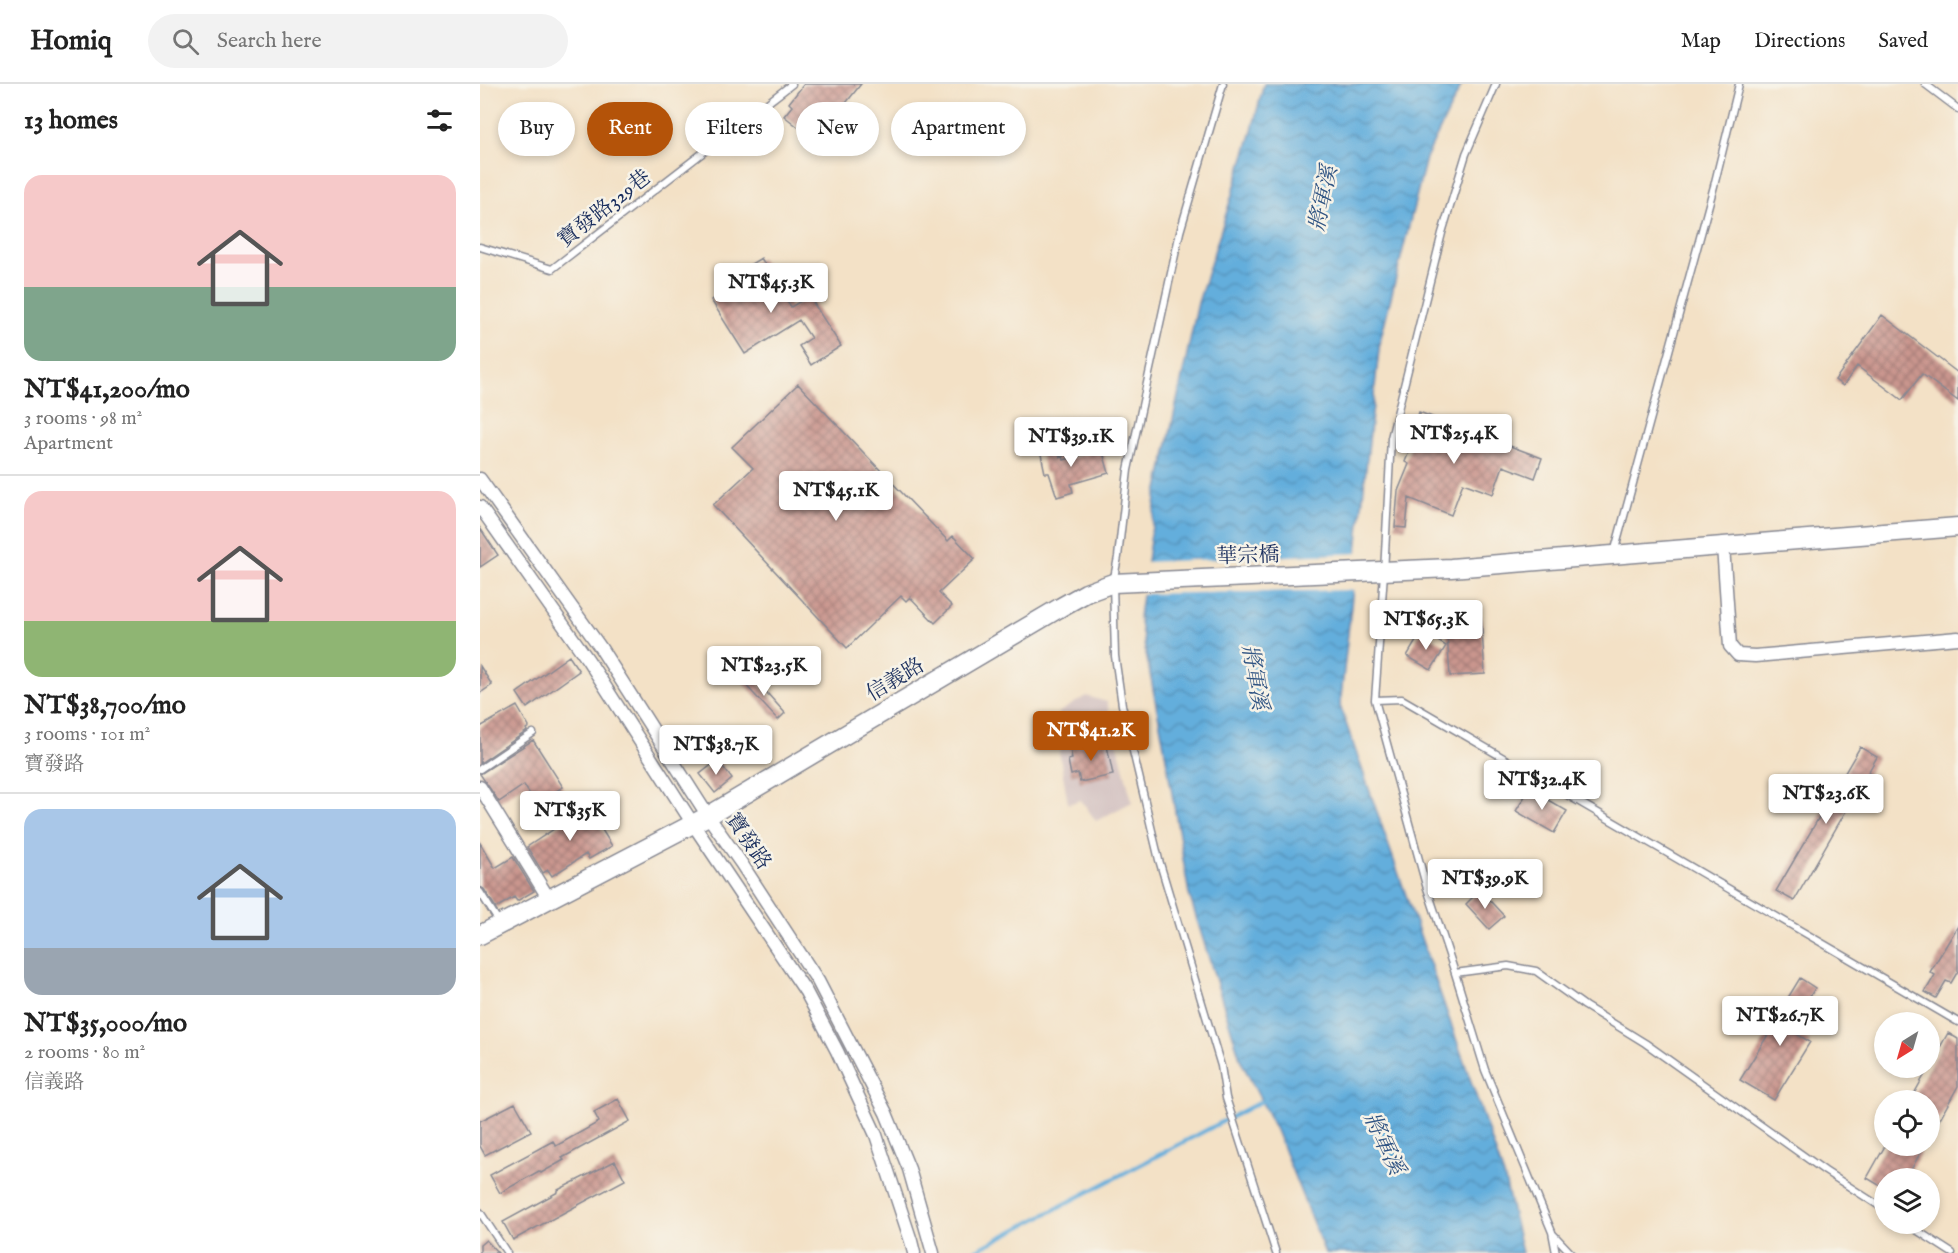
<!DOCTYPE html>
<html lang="en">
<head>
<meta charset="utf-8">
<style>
	:root { --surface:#fff; --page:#f2f2f2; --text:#222; --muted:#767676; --line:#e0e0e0; --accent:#b45309 }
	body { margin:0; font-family:"IM FELL English","Noto Serif TC",serif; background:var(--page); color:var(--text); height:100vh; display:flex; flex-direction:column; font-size:22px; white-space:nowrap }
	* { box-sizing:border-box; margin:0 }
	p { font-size:20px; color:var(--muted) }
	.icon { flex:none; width:33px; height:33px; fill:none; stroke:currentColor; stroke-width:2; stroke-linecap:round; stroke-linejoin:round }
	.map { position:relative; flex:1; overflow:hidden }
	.side { display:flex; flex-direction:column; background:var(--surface); width:480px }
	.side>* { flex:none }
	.top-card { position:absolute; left:18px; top:18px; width:570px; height:54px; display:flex; gap:12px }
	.needle { width:39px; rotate:217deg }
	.fabs { position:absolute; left:1394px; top:928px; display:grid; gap:12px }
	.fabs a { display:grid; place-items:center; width:66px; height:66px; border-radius:50%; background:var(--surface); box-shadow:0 3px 9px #0003; font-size:30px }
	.price { position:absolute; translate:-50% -51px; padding:0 14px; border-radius:6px; background:#fff; color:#222; font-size:20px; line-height:39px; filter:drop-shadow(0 2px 3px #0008) }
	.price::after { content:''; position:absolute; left:50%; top:36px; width:18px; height:14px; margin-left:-9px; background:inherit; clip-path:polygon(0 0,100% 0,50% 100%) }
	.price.current { background:var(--accent); color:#fff }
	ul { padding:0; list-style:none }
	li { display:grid; align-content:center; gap:12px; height:318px; padding:0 24px }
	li+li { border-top:2px solid var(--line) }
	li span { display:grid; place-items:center; height:186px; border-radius:18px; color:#555 }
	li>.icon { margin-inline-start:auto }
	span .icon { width:108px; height:108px; fill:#fffc; stroke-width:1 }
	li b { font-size:26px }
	h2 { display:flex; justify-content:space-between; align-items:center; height:72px; padding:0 24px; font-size:26px }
	.chip { padding:0 21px; border-radius:27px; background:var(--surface); box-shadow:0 3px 9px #0003; font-size:21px; line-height:54px }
	.chip.current { background:var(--accent); color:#fff }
	header { display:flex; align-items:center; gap:36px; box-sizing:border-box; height:84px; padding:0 30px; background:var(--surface); border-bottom:2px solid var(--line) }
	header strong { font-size:28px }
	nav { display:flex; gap:33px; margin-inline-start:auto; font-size:21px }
	.search { width:420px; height:54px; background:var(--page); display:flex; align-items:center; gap:15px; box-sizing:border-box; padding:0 21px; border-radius:33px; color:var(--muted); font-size:22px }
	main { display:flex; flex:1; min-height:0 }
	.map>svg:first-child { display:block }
</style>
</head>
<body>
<header>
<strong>Homiq</strong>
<div class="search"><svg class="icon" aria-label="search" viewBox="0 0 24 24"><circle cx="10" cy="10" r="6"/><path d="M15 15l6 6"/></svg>Search here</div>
<nav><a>Map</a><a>Directions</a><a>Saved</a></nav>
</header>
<main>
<section class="side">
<h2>13 homes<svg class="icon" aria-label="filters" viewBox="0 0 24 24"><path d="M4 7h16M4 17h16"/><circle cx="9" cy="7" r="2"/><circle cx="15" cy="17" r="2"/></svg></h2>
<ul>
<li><span style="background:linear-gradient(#f6c9c9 60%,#7fa58c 0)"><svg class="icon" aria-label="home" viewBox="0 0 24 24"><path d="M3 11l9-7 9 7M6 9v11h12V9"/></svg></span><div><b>NT$41,200/mo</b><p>3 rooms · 98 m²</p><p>Apartment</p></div></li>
<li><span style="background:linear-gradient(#f6c9c9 70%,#8fb573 0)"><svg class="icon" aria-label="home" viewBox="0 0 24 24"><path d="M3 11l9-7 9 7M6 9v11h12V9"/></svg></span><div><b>NT$38,700/mo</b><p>3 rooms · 101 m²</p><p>寶發路</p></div></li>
<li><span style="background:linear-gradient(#a9c7e8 75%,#9aa5b1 0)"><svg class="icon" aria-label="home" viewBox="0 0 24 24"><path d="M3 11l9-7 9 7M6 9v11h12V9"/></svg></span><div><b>NT$35,000/mo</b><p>2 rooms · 80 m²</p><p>信義路</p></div></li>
</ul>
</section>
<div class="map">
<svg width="1478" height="1169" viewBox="0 0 1478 1169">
	<defs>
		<pattern id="water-waves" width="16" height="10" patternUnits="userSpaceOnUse" patternTransform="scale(1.5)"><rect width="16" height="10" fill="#64aedc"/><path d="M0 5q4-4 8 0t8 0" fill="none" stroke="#528eb6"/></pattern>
		<pattern id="building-cross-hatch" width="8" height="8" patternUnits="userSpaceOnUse" patternTransform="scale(1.5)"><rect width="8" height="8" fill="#ca968e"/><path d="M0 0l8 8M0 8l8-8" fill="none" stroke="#a37b77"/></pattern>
	</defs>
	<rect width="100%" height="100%" fill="#f7f3e8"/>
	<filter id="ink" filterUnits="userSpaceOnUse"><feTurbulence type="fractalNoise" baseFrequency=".0167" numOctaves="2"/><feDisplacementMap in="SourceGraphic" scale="12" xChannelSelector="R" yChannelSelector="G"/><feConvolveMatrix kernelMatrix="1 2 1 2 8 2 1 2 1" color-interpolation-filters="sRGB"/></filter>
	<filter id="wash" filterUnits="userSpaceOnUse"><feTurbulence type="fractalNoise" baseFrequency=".008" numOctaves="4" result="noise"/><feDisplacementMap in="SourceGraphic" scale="24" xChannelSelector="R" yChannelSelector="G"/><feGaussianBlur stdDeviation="1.35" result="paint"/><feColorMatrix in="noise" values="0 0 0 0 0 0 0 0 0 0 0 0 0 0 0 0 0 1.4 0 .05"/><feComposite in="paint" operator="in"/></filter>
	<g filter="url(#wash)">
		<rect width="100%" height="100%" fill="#f3e1c6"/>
		<path fill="#d1bfbf" d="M 606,612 L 627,618 L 652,718 L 616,737 L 601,716 L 588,720 L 579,667 L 590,659 L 578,629 Z"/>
		<path fill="url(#water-waves)" stroke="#406e9d" stroke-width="1.5" d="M 784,0 L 982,0 L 946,74 L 900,257 L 860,622 L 1024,1092 L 1042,1169 L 845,1169 L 796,1046 L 761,977 L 709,810 L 683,656 L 659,533 L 676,415 L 718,219 L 770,54 Z"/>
		<path fill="#f3e1c6" d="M 880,469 L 876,506 L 659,510 L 664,478 Z"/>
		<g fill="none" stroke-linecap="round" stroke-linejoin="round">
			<path stroke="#64aedc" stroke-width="4" d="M 491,1169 L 786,1015"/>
		</g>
		<g id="blocks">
			<path fill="url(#building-cross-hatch)" d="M 324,0 L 381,0 L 336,57 L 304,32 L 312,22 L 309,19 Z
				M 281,174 L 311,223 L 329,212 L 361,262 L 331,281 L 319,262 L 331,254 L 319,236 L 265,270 L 231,216 L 262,198 L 256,189 Z
				M 1402,231 L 1478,289 L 1478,317 L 1442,290 L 1422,316 L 1377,282 L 1363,302 L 1355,296 Z
				M 318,300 L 468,457 L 473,452 L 495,475 L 459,509 L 472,522 L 455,539 L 430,513 L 426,517 L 421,512 L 367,564 L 233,421 L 273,384 L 252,363 Z
				M 939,328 L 1062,374 L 1055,394 L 1023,382 L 1013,410 L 983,399 L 971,431 L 929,414 L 926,444 L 915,443 L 918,407 L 929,380 L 925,378 L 936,349 L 932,348 Z
				M 576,357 L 580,373 L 583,372 L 584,376 L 622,365 L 629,389 L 591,400 L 593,408 L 577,413 L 569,389 L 565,389 L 559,361 Z
				M 0,444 L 18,471 L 0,483 Z
				M 1001,533 L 1005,590 L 970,592 L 966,536 Z
				M 942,547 L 966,562 L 951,586 L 927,572 Z
				M 89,572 L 99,587 L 47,624 L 37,609 Z
				M 0,582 L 12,601 L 0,609 Z
				M 270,590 L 305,629 L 298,636 L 262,597 Z
				M 37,622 L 49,643 L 46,645 L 47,647 L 0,679 L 0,643 Z
				M 53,656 L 83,703 L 56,720 L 44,701 L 19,718 L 0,690 Z
				M 626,657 L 633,691 L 600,698 L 598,689 L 591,691 L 588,676 L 592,675 L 590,664 Z
				M 1380,663 L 1397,673 L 1314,817 L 1296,807 Z
				M 238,676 L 252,695 L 235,709 L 220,690 Z
				M 1049,705 L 1087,727 L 1074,749 L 1036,727 Z
				M 106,720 L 132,762 L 109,775 L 106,770 L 72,792 L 68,786 L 63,789 L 47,763 L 86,737 L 84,734 Z
				M 0,759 L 15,784 L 33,773 L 54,807 L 37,817 L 34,813 L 16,824 L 4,805 L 0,803 Z
				M 1000,806 L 1024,832 L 1009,845 L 986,820 Z
				M 1478,842 L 1478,887 L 1471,899 L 1466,897 L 1456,914 L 1445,908 L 1455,891 L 1450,888 Z
				M 1320,894 L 1335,904 L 1310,946 L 1330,958 L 1294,1016 L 1260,996 L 1302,928 L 1300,927 Z
				M 1468,949 L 1478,955 L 1478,1002 L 1449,1054 L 1449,1017 L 1430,1017 Z
				M 138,1015 L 150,1037 L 82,1074 L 84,1076 L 61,1089 L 59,1087 L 20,1109 L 10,1091 L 73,1057 L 76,1062 L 119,1038 L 114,1028 Z
				M 35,1019 L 51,1047 L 5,1071 L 0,1062 L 0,1037 Z
				M 1405,1062 L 1444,1062 L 1426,1095 L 1404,1095 L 1404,1104 L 1387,1094 Z
				M 135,1077 L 145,1096 L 33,1156 L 23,1138 L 78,1108 L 78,1106 Z
				M 6,1156 L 18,1169 L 0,1169 L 0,1161 Z"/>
		</g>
	</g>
	<g filter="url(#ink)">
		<use href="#blocks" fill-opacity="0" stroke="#878892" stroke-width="1.5"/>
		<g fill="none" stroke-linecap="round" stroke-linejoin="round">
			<g stroke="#878892" stroke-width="9">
				<path id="lane" d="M 743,0 L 700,148 L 648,386 L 638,473 L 633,499 L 635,572 L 642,621 L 679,776 L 741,982 L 746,1014 L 796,1169
					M 1016,0 L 986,70 L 962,149 L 911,354 L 904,489 L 895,616 L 946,801 L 975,889 L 1005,986 L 1072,1148 L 1076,1169
					M 1445,0 L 1478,25
					M 0,163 L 72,185 L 312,0
					M 1134,469 L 1234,102 L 1259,0
					M 895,616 L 922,615 L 1478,938
					M 0,685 L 53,649
					M 0,808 L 19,838
					M 975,889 L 1028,882 L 1056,887 L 1105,922 L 1165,959 L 1345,1087 L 1404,1125
					M 0,1128 L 27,1169
					M 1427,1140 L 1472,1169
					M 1073,1150 L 1091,1169"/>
			</g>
			<g stroke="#878892" stroke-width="15">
				<path id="street" d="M 0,395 L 120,563 L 228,732 L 261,779 L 338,897 L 406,1029 L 429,1085 L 453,1169
					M 0,423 L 108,576 L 213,740 L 326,908 L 357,967 L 396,1051 L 431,1157 L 434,1169
					M 1243,462 L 1250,562 L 1258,571 L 1275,572 L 1478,554
					M 0,703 L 69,815"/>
			</g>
			<g stroke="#878892" stroke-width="21">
				<path id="secondary" d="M 0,851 L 228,732 L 581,523 L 606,509 L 633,499 L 971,484 L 1478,443"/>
			</g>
			<use href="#lane" stroke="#fff" stroke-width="6"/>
			<use href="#street" stroke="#fff" stroke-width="12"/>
			<use href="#secondary" stroke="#fff" stroke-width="18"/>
		</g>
	</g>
	<g text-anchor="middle" stroke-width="5" stroke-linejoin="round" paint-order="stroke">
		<g font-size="21" fill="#1b2f5e" stroke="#f7f3e8">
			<text transform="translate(124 124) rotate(-38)" y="7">寶發路329巷</text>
			<text transform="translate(768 471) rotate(-2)" y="7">華宗橋</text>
			<text transform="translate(415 595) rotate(-31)" y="7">信義路</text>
			<text transform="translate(269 757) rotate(56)" y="7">寶發路</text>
		</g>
		<g font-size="22" font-style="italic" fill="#315584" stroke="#f7f3e8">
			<text transform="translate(842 114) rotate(-78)" y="8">將軍溪</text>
			<text transform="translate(776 593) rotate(80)" y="8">將軍溪</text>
			<text transform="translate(905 1059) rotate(65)" y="8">將軍溪</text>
		</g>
	</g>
</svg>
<div class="fabs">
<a><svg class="needle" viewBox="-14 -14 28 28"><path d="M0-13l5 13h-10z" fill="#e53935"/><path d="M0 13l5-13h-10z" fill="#767676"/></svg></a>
<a><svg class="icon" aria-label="locate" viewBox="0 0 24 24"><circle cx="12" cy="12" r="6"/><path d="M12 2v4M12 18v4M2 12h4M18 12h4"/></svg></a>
<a><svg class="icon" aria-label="layers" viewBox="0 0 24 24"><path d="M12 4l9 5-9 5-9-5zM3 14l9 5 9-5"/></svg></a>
</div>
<b class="price" style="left:291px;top:230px">NT$45.3K</b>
<b class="price" style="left:974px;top:381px">NT$25.4K</b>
<b class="price" style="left:591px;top:384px">NT$39.1K</b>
<b class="price" style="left:356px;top:438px">NT$45.1K</b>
<b class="price" style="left:946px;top:567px">NT$65.3K</b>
<b class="price" style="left:284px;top:613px">NT$23.5K</b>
<b class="price current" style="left:611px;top:678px">NT$41.2K</b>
<b class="price" style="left:236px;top:692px">NT$38.7K</b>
<b class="price" style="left:1062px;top:727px">NT$32.4K</b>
<b class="price" style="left:1346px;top:741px">NT$23.6K</b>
<b class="price" style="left:90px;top:758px">NT$35K</b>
<b class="price" style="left:1005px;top:826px">NT$39.9K</b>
<b class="price" style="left:1300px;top:963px">NT$26.7K</b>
<div class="top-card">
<a class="chip">Buy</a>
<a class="chip current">Rent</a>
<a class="chip">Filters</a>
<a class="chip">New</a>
<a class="chip">Apartment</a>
</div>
</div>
</main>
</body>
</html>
